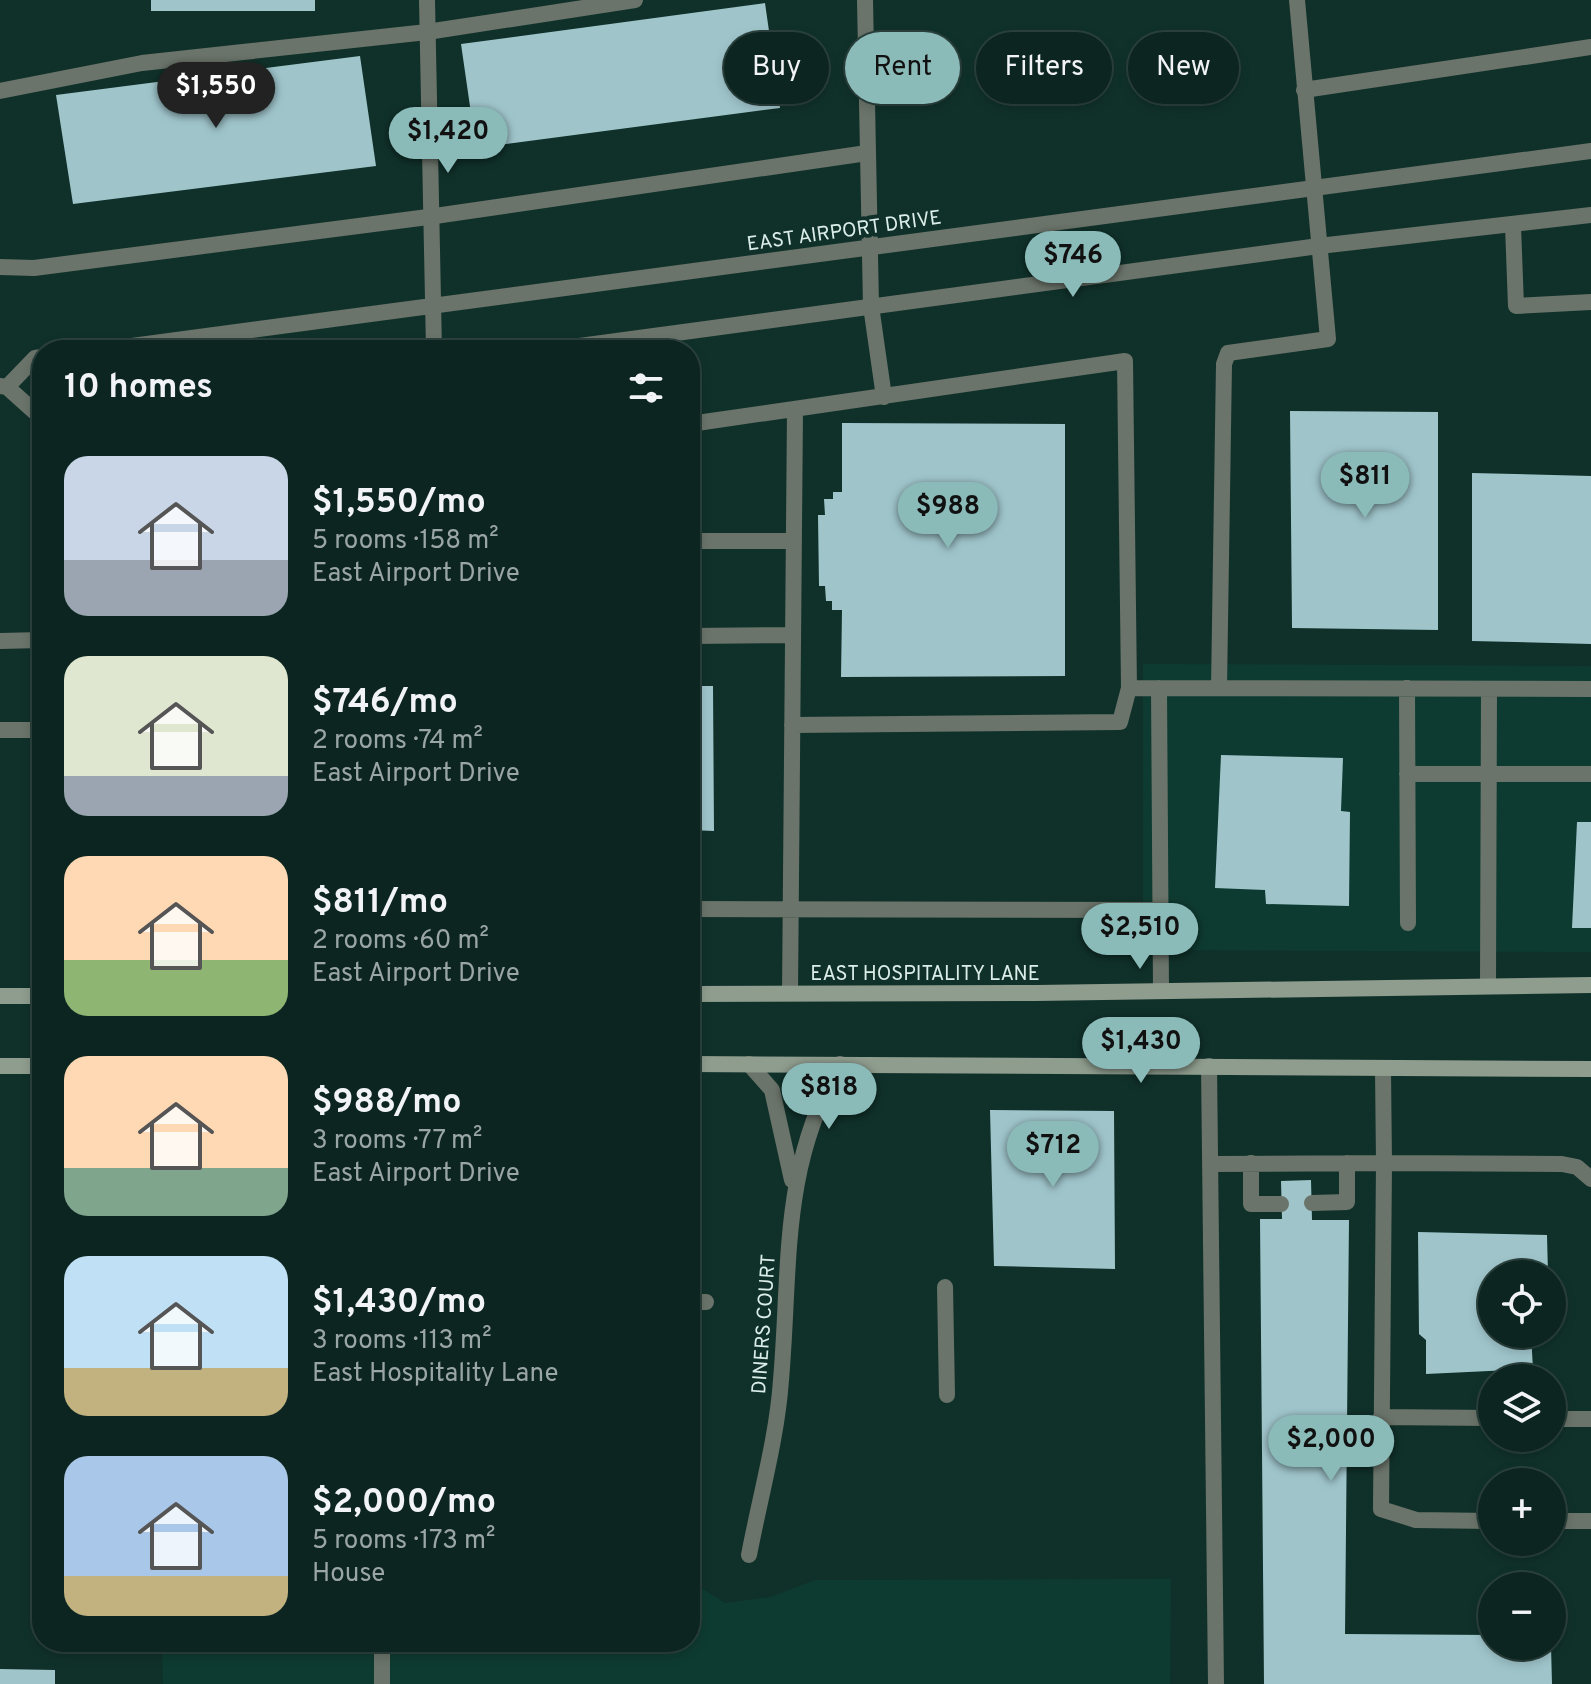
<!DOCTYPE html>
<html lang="en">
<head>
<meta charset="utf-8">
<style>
	:root { --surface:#0c2520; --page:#1a312d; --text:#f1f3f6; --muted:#9aa5a5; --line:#2c423e; --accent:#8bbbb9 }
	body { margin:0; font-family:Overpass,sans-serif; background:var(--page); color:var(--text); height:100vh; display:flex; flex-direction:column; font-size:30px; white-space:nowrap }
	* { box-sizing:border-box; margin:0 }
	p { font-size:26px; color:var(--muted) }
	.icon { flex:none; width:44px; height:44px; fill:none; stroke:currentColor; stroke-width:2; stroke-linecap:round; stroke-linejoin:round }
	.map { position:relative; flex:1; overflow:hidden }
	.panel { position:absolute; left:32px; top:340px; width:668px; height:1312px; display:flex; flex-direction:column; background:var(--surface); border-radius:32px; box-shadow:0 4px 12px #0003,0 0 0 2px var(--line) }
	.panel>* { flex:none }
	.guide { position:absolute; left:724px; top:32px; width:746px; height:72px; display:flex; gap:16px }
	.fabs { position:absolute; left:1478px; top:1260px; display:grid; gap:16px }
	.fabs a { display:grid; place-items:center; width:88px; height:88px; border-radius:50%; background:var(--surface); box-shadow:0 4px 12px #0003,0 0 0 2px var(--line); font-size:40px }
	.price { position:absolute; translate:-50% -68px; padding:0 18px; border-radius:28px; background:var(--accent); color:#111; font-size:26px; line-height:52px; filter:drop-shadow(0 2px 4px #0008) }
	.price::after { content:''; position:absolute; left:50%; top:48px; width:24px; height:18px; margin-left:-12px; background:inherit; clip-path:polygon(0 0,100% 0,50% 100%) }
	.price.active { background:#222; color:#fff }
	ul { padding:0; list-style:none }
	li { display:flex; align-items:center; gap:24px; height:200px; padding:0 32px }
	li span { display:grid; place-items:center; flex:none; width:224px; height:160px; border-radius:24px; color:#555 }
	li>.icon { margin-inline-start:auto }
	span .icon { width:96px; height:96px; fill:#fffc; stroke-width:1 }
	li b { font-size:34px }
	h2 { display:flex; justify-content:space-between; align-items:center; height:96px; padding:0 32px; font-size:34px }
	.pill { padding:0 28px; border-radius:36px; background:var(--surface); box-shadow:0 4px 12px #0003,0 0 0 2px var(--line); font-size:28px; line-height:72px }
	.pill.active { background:var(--accent); color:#111 }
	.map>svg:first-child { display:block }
</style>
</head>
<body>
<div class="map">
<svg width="1591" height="1684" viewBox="0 0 1591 1684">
	<rect width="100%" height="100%" fill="#10312a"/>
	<path fill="#0e3b31" d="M 1143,664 L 1591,666 L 1591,952 L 1143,950 Z
		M 1171,1579 L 1170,1684 L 163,1684 L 162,1642 L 690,1642 L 690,1581 L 725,1603 L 771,1597 L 815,1580 Z"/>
	<path fill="#9fc5cb" d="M 151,0 L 315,0 L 315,11 L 151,11 Z
		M 765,3 L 780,108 L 476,148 L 461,44 Z
		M 360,56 L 376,166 L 73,204 L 56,95 Z
		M 1290,411 L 1438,412 L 1438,630 L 1292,628 Z
		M 842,423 L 1065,424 L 1065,676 L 841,677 L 842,610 L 832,610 L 832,601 L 826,601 L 825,586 L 819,586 L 818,515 L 825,515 L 824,499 L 833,499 L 833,492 L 842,492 Z
		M 1472,473 L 1591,476 L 1591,644 L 1472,641 Z
		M 690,686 L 713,686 L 714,831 L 690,830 Z
		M 1221,755 L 1343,758 L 1341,811 L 1350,812 L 1349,906 L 1266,904 L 1265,890 L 1215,888 Z
		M 1577,822 L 1591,822 L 1591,928 L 1572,928 Z
		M 990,1110 L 1114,1111 L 1115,1269 L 994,1266 Z
		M 1311,1180 L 1312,1220 L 1349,1220 L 1345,1634 L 1492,1635 L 1492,1646 L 1551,1646 L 1552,1684 L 1264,1684 L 1260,1219 L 1282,1219 L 1281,1181 Z
		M 1418,1232 L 1547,1235 L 1548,1274 L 1492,1274 L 1492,1334 L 1531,1334 L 1533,1369 L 1426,1374 L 1426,1340 L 1419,1334 Z
		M 0,1669 L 55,1670 L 55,1684 L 0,1684 Z"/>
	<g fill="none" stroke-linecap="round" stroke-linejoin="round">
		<path stroke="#6b746a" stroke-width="16" d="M 1304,90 L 1591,47
			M 0,91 L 142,63 L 427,32 L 635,0
			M 1513,226 L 1516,306 L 1591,302
			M 0,267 L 34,268 L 428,217 L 867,153
			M 871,306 L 884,397
			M 690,424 L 1125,361 L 1129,688 L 1120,722 L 792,725
			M 690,541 L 794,541
			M 690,636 L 793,635
			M 0,641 L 42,640
			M 1129,688 L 1591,689
			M 1159,688 L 1161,991
			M 1219,688 L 1224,364 L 1228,353 L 1328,339 L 1297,0
			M 1407,688 L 1408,923
			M 0,730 L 42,730
			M 1407,774 L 1591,774
			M 690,909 L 1160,910
			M 1488,986 L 1489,689
			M 790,993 L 795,410
			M 1209,1066 L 1216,1684
			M 1383,1070 L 1384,1163 L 1562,1164 L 1577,1167 L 1591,1179
			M 1251,1163 L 1251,1204 L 1281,1204
			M 1210,1164 L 1384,1163 L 1381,1509 L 1416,1520 L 1492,1521
			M 1312,1203 L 1347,1202 L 1347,1163
			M 945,1287 L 947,1395
			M 690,1302 L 706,1302
			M 1381,1417 L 1492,1418
			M 1552,1419 L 1591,1419
			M 1552,1521 L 1591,1521
			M 382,1642 L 382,1684"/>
		<path stroke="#6b746a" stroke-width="16" d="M 427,0 L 434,350
			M 865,0 L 871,306
			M 102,350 L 1591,151
			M 550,350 L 1319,246 L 1591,215
			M 0,386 L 7,387 L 36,413 L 42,412
			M 7,387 L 35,358 L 42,357
			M 749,1064 L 772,1090 L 792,1180
			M 749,1555 C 760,1497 777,1438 781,1380 C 791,1264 780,1169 840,1064"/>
		<path stroke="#8f9d8e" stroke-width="16" d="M 690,994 L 1036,993 L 1591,985
			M 0,996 L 42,996
			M 690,1064 L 1591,1069
			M 0,1066 L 42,1066"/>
	</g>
	<g text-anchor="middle" stroke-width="8" stroke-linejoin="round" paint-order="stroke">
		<g font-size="20" fill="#dbede8" stroke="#10312a">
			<text transform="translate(844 230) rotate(-8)" y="7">EAST AIRPORT DRIVE</text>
			<text x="925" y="980">EAST HOSPITALITY LANE</text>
			<text transform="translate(763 1324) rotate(-86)" y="7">DINERS COURT</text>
		</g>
	</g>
</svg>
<div class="fabs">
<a><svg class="icon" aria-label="locate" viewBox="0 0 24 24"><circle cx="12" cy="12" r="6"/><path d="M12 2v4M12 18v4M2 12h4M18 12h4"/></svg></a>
<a><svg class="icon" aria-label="layers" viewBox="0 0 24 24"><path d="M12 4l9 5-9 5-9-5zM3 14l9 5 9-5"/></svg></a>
<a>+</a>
<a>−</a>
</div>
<b class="price active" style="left:216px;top:130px">$1,550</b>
<b class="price" style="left:448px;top:175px">$1,420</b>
<b class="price" style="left:1073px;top:299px">$746</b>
<b class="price" style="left:1365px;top:520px">$811</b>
<b class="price" style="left:948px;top:550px">$988</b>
<b class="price" style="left:1140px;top:971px">$2,510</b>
<b class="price" style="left:1141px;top:1085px">$1,430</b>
<b class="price" style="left:829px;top:1131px">$818</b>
<b class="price" style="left:1053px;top:1189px">$712</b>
<b class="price" style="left:1331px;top:1483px">$2,000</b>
<div class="guide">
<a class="pill">Buy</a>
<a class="pill active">Rent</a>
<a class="pill">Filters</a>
<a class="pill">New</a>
</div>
<section class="panel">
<h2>10 homes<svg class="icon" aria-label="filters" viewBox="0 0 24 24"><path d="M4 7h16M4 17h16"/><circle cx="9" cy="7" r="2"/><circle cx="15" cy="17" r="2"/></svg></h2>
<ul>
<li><span style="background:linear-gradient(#c9d6e8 65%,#9aa5b1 0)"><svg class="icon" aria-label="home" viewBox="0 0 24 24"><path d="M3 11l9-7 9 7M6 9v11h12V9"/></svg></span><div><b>$1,550/mo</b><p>5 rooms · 158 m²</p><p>East Airport Drive</p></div></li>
<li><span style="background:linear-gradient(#dfe7d0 75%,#9aa5b1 0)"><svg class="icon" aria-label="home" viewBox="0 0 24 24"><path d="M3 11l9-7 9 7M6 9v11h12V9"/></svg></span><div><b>$746/mo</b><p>2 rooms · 74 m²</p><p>East Airport Drive</p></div></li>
<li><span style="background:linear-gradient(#ffd9b3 65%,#8fb573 0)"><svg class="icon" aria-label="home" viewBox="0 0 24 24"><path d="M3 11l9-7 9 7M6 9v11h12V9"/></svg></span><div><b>$811/mo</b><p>2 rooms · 60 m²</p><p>East Airport Drive</p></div></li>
<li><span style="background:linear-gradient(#ffd9b3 70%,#7fa58c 0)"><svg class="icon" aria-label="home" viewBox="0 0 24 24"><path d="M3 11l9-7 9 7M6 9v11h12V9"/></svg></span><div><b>$988/mo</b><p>3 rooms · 77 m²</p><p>East Airport Drive</p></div></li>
<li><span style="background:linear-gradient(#bfe0f5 70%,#c2b280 0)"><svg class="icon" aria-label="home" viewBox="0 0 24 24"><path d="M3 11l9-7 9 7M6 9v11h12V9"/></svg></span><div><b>$1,430/mo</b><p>3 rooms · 113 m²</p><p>East Hospitality Lane</p></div></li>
<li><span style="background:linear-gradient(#a9c7e8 75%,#c2b280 0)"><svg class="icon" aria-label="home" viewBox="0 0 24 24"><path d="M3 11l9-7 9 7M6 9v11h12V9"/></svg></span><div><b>$2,000/mo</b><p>5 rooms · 173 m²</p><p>House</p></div></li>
</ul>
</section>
</div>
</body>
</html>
